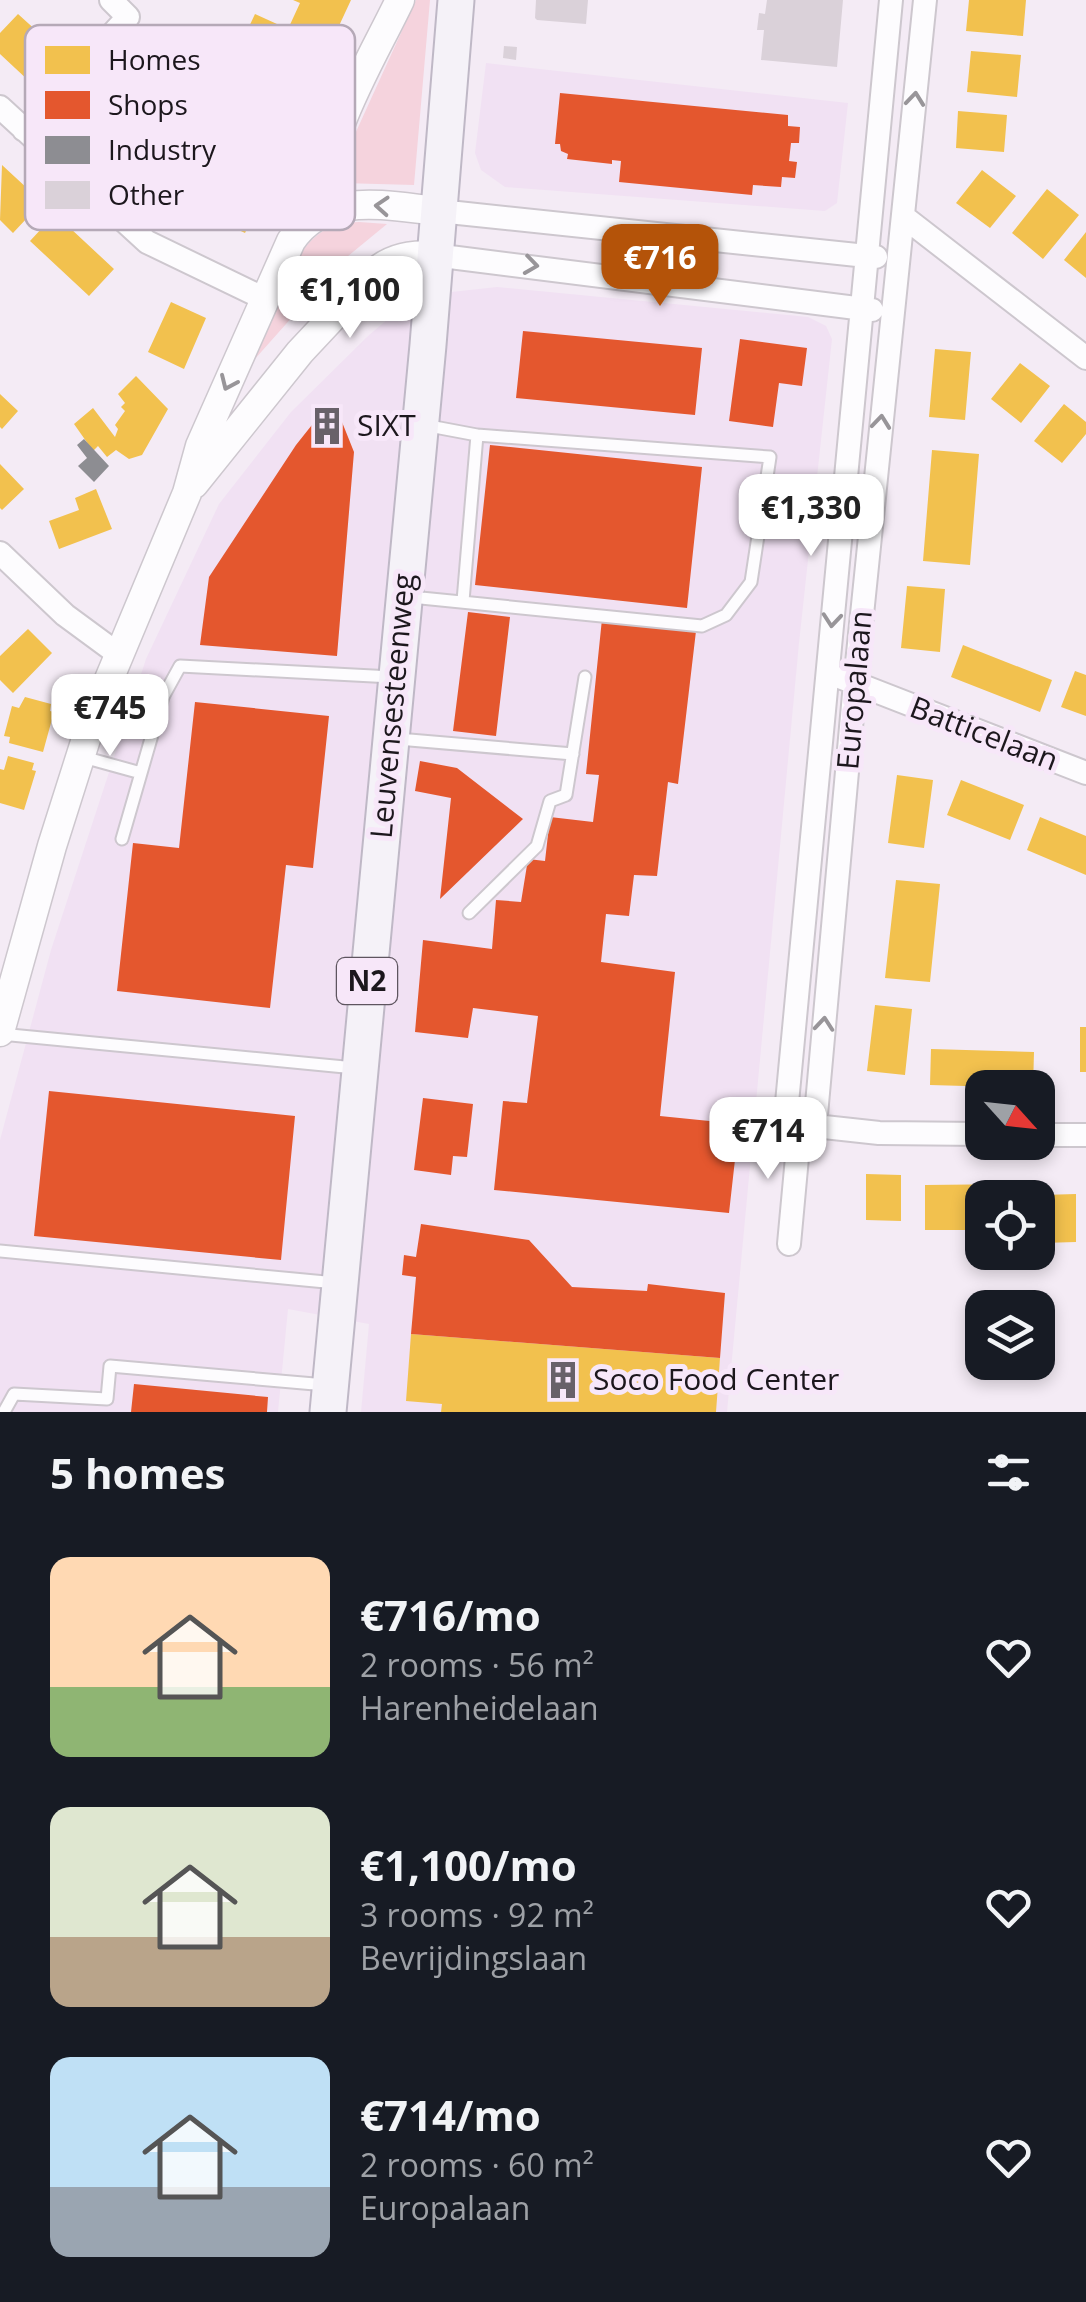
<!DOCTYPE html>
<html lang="en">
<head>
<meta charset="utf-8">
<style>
	:root { --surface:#171b24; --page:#242831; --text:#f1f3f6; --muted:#9ea1a6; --accent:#b45309 }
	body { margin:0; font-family:"Open Sans",sans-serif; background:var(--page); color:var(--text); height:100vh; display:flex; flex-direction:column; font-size:38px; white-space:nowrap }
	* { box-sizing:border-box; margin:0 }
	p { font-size:32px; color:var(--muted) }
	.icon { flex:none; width:55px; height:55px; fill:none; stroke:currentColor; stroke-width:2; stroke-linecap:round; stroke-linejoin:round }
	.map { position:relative; height:1412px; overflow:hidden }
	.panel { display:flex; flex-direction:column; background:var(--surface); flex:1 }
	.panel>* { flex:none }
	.needle { width:65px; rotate:117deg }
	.tools { position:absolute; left:965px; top:1070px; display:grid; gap:20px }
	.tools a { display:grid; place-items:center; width:90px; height:90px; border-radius:20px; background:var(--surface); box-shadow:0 5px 15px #0003; font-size:50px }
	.price { position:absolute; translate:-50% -85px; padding:0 22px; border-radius:20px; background:#fff; color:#222; font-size:32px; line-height:65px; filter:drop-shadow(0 2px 5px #0008) }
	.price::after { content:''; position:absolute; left:50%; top:60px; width:30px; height:22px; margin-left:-15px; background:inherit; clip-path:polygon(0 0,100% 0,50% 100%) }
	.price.current { background:var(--accent); color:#fff }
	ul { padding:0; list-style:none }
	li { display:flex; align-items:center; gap:30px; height:250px; padding:0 50px }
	li span { display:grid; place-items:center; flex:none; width:280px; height:200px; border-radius:20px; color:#555 }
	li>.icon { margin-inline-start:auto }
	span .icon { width:120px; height:120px; fill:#fffc; stroke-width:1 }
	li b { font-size:42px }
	h2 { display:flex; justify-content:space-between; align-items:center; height:120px; padding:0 50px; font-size:42px }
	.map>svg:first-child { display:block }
</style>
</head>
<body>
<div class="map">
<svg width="1086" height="1412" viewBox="0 0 1086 1412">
	<rect width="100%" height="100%" fill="#f4ebf5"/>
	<path fill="#f1e1f3" d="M 486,63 L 848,103 L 837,203 L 825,211 L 505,187 L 481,170 L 475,153 Z
		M 497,287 L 808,317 L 826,326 L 832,339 L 799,643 L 727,1412 L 361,1412 L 369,1324 L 288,1309 L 278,1412 L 0,1412 L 0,1140 L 51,950 L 146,659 L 219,504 L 291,412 L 368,336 L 415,296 Z"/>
	<path fill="#f5d3dd" d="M 416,0 L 430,0 L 414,185 L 341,183 L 350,145 Z
		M 359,222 L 387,224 L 342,261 L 254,360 L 301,253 C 317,231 332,223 359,222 Z"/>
	<path fill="#f2c14e" d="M 293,0 L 351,0 L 318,71 L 272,50 L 274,45 L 265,41 L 259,54 L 232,41 L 239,27 L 247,31 L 255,14 L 288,29 L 300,3 Z
		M 969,0 L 1026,0 L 1023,36 L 966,31 Z
		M 18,14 L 39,33 L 33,39 L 53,58 L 30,82 L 0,54 L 0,33 Z
		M 971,51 L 1021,55 L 1017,97 L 967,92 Z
		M 958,111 L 1007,115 L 1004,152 L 956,148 Z
		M 237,160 L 271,176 L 245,233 L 211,217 L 225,188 L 234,192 L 245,169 L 236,164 Z
		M 2,165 L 42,202 L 13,233 L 0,220 Z
		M 982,170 L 1016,196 L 990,228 L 956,203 Z
		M 1047,189 L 1079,215 L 1043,259 L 1012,233 Z
		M 55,214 L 114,269 L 89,296 L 30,241 Z
		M 1086,232 L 1086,278 L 1064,260 Z
		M 171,302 L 206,318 L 184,369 L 148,352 Z
		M 935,349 L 971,352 L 965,420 L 929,417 Z
		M 1020,363 L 1050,386 L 1021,423 L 991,399 Z
		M 136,376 L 168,409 L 142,455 L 129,459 L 116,450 L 107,457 L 98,446 L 93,451 L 74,424 L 93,408 L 115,437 L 118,429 L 115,425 L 125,411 L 121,407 L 125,403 L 118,394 Z
		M 0,394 L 18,411 L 2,429 L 0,427 Z
		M 1064,404 L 1086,422 L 1086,434 L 1062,463 L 1034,441 Z
		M 932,450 L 979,454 L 970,565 L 923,561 Z
		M 0,464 L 24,489 L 2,510 L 0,508 Z
		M 96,489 L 112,529 L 59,549 L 49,521 L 79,510 L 75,498 Z
		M 907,586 L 945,589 L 940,652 L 901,648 Z
		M 28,629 L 52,653 L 13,693 L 0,680 L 0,656 Z
		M 963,645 L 1052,680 L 1040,712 L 951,677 Z
		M 1075,671 L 1086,675 L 1086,716 L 1061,707 Z
		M 25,697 L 51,704 L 50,711 L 54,712 L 43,752 L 9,743 L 10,737 L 4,736 L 12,706 L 19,708 Z
		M 8,756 L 34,763 L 32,770 L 36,771 L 24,810 L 0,803 L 0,769 L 4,770 Z
		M 897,775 L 933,780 L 924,848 L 888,843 Z
		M 961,780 L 1024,805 L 1010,840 L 947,815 Z
		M 1040,817 L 1086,836 L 1086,875 L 1027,850 Z
		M 896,880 L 940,884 L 930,982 L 885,978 Z
		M 875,1005 L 912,1009 L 905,1075 L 867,1071 Z
		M 1080,1027 L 1086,1027 L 1086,1072 L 1080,1072 Z
		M 931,1049 L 1034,1052 L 1033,1088 L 930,1085 Z
		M 866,1174 L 901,1175 L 901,1221 L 866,1220 Z
		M 1023,1184 L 1023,1198 L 982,1198 L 982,1230 L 925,1230 L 925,1185 Z
		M 1076,1194 L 1076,1242 L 1042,1243 L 1042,1195 Z
		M 411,1334 L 720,1358 L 716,1412 L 441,1412 L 442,1404 L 406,1401 Z"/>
	<path fill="#e4572e" d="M 560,93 L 788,115 L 788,126 L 800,127 L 799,143 L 791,143 L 789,161 L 797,162 L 795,178 L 782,177 L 781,187 L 753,185 L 752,195 L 619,182 L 621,161 L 612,160 L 612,164 L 567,159 L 568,154 L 561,151 L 560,144 L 555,144 Z
		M 523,331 L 702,348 L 695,415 L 516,398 Z
		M 740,339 L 807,348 L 802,386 L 779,383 L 773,427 L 729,421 Z
		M 327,406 L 336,407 L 354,452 L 337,656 L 200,645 L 209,577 L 296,445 Z
		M 490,445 L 702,467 L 687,608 L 475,585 Z
		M 468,612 L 510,617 L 496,736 L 453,731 Z
		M 602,619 L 696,631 L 678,784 L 668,782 L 657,876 L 634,875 L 629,916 L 606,914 L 601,962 L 675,972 L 660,1116 L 739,1124 L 729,1213 L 494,1190 L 503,1101 L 527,1103 L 538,1016 L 473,1008 L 468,1038 L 415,1032 L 423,940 L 492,949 L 496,900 L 521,902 L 528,859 L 545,861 L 550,817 L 593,822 L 599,775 L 586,774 Z
		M 195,702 L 329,716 L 313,868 L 286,865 L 270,1008 L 117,991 L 133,843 L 179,848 Z
		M 420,761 L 457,768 L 523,819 L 440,899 L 451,798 L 415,791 Z
		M 49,1091 L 295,1116 L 281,1260 L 34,1236 Z
		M 423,1098 L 473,1104 L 467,1157 L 453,1156 L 451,1175 L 414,1170 Z
		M 421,1224 L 529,1240 L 572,1287 L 647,1291 L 648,1284 L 725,1293 L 720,1358 L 411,1334 L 416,1277 L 402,1275 L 404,1255 L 416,1257 Z
		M 134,1384 L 268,1397 L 267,1412 L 131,1412 Z"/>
	<path fill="#8d8d92" d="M 84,439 L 109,466 L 94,482 L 78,466 L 87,458 L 77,445 Z"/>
	<path fill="#dad1d9" d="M 536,0 L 588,0 L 586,24 L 537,20 L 535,18 Z
		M 767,0 L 843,0 L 837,67 L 761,60 L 764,30 L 757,30 L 759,13 L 765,14 Z
		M 504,46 L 517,47 L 516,60 L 503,58 Z"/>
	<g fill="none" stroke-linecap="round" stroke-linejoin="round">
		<g stroke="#cdc7ce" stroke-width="15">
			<path id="service" d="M 424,425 L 477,435 L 463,601
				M 411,597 L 702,626 L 726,615 L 751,582 L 770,457 L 477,435
				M 398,739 L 573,754
				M 83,757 L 141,773
				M 122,839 L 163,697 L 180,666 L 392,677
				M 469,913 L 537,846 L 550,801 L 566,795 L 585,677
				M 0,1034 L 355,1068
				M 0,1251 L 336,1283
				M 4,1412 L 14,1394 L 107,1399 L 110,1366 L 326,1385"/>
		</g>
		<g stroke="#cdc7ce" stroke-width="26">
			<path id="minor" d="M 891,0 L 785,1124 L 815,1126 L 855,683 L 925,0
				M 0,107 L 147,242 L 265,299
				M 24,130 L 128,17 L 111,0
				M 439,211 L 876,257
				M 904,217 L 1086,358
				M 434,255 L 872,310
				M 0,553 L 65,615 L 118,654
				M 842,678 L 1086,773
				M 815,1126 L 879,1133 L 982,1134
				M 1038,1135 L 1086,1135
				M 789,1244 L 800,1125"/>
		</g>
		<g stroke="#cdc7ce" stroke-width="31">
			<path id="tertiary" d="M 326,210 C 317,146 372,59 400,0
				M 194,484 L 300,352 L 375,272 C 393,257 411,255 434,255
				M 0,1032 L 52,846 L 92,720 L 187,493 L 200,446 L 291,241 C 325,190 386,206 439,211"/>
		</g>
		<g stroke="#bfb8c6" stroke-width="39">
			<path id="primary" d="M 328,1412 L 428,345 L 456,0"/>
		</g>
		<use href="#service" stroke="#fdfcfe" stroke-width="11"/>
		<use href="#minor" stroke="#fdfcfe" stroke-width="22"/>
		<use href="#tertiary" stroke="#fdfcfe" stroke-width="28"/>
		<use href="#primary" stroke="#f5f2f8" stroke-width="35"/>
	</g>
	<defs><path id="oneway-chevron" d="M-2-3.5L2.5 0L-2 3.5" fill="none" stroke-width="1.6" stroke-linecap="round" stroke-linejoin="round" transform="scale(2.5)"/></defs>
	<g stroke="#989599">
		<use href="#oneway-chevron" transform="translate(915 99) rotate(-84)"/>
		<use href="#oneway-chevron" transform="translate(382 206) rotate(-176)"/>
		<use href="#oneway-chevron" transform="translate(531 265) rotate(8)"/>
		<use href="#oneway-chevron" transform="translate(228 383) rotate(114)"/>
		<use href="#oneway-chevron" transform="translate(881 422) rotate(-84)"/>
		<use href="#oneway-chevron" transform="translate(832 620) rotate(95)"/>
		<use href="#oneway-chevron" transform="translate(824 1024) rotate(-85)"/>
	</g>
	<defs>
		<g id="building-bare" transform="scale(3)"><path d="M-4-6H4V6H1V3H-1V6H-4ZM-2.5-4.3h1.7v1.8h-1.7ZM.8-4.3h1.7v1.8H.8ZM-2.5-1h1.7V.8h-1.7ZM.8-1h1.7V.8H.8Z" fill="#686169" stroke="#f7e7f9" stroke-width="2.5" paint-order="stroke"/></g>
	</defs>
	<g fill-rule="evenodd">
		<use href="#building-bare" x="327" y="426"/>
		<use href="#building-bare" x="563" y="1380"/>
	</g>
	<g text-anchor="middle" stroke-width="10" stroke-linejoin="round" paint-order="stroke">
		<rect fill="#f7e7f9" stroke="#5e555f" stroke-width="2.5" x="337" y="958" width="60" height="46" rx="8"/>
		<g font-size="28" font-weight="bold" fill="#1c171d">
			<text x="367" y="991">N2</text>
		</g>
		<g font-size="30" fill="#1c171d" stroke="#f7e7f9" text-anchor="start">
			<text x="357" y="436">SIXT</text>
			<text x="593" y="1390">Soco Food Center</text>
		</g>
		<g font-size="30" fill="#1c171d" stroke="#f7e7f9">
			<text transform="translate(855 690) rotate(-85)" y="10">Europalaan</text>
			<text transform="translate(393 706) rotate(-85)" y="10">Leuvensesteenweg</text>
			<text transform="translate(984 734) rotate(21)" y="10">Batticelaan</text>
		</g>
	</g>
	<rect x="25" y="25" width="330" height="205" rx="15" fill="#f7e7f9" stroke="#b5a9b7" stroke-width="2.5"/>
	<rect x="45" y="46" width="45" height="28" fill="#f2c14e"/>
	<rect x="45" y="91" width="45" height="28" fill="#e4572e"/>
	<rect x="45" y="136" width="45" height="28" fill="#8d8d92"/>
	<rect x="45" y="181" width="45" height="28" fill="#dad1d9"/>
	<g font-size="28" fill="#1c171d">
		<text x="108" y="70">Homes</text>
		<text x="108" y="115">Shops</text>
		<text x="108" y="160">Industry</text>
		<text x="108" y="205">Other</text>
	</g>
</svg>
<div class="tools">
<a><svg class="needle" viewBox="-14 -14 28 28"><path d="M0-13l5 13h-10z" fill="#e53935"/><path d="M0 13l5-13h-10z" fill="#9ea1a6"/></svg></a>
<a><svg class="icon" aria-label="locate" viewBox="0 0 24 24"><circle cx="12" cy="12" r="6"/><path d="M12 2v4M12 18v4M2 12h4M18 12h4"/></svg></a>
<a><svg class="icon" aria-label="layers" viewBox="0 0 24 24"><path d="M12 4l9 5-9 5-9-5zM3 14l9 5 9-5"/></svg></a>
</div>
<b class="price current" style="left:660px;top:309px">€716</b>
<b class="price" style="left:350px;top:341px">€1,100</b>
<b class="price" style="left:811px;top:559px">€1,330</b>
<b class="price" style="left:110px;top:759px">€745</b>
<b class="price" style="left:768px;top:1182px">€714</b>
</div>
<section class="panel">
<h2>5 homes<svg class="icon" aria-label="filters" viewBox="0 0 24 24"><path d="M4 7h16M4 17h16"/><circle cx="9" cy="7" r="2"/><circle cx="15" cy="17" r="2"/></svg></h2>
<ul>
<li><span style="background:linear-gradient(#ffd9b3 65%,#8fb573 0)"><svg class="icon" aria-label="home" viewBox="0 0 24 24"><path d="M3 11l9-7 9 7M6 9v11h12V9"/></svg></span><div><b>€716/mo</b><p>2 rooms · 56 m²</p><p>Harenheidelaan</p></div><svg class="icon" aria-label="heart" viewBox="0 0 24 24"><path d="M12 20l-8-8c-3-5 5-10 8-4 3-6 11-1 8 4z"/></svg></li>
<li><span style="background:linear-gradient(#dfe7d0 65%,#b9a48a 0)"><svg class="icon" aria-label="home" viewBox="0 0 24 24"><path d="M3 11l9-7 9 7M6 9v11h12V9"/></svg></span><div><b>€1,100/mo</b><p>3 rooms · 92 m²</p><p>Bevrijdingslaan</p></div><svg class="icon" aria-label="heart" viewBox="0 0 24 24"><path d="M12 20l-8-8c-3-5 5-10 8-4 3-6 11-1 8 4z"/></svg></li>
<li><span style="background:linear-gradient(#bfe0f5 65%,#9aa5b1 0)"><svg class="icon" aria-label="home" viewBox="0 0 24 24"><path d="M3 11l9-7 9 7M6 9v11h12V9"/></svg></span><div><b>€714/mo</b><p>2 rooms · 60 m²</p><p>Europalaan</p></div><svg class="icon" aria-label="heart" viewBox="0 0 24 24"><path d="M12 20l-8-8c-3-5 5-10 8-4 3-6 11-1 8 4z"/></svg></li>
</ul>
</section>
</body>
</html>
